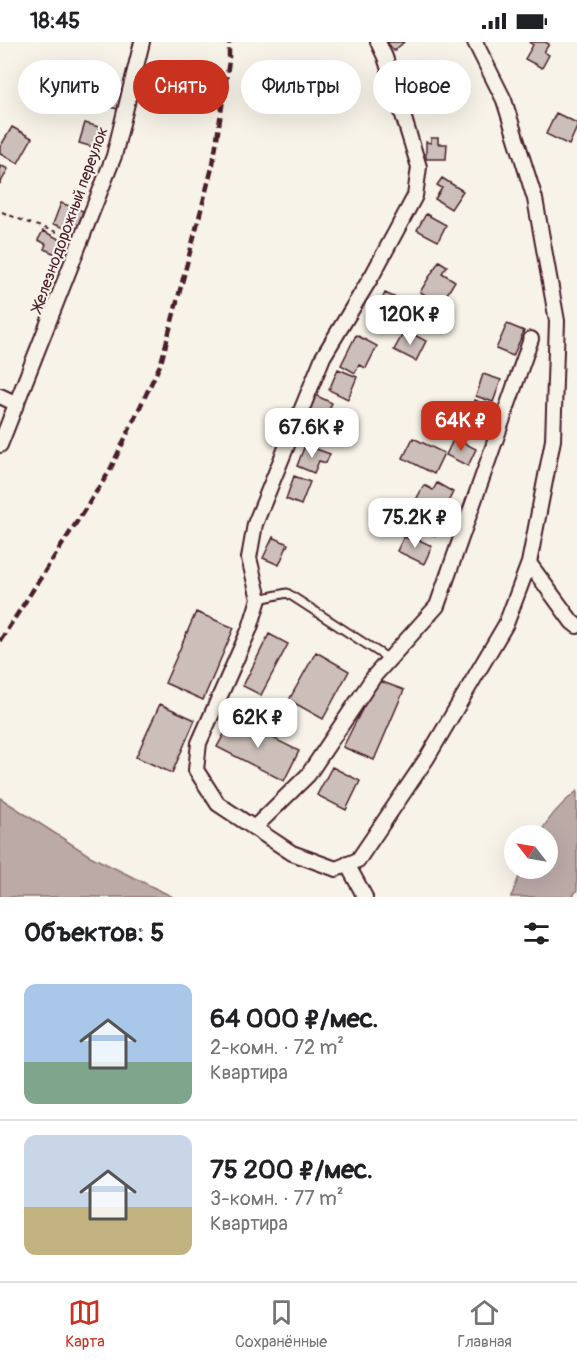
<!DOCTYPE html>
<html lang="ru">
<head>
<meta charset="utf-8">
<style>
	:root { --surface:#fff; --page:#f2f2f2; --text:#202124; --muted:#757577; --line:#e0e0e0; --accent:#c8321e }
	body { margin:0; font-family:Pangolin,sans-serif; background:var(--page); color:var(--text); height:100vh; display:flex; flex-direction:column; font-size:22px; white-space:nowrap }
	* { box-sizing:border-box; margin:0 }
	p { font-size:20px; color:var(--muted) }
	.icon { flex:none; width:33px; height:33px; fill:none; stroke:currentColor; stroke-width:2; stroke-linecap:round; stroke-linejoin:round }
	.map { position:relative; height:855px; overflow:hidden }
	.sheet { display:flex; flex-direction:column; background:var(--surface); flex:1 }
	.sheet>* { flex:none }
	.banner { position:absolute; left:18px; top:18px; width:542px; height:54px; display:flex; gap:12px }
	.needle { width:39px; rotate:301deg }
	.fabs { position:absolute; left:504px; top:783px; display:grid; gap:12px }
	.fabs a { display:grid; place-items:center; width:54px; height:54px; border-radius:50%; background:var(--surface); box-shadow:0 6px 24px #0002; font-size:30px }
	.price { position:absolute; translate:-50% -51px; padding:0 14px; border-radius:12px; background:#fff; color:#222; font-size:20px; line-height:39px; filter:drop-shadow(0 2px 3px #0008) }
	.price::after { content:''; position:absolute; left:50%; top:36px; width:18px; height:14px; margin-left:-9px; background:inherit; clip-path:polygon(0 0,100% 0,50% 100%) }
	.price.on { background:var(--accent); color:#fff }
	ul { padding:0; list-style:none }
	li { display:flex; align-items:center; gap:18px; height:150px; padding:0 24px }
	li+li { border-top:2px solid var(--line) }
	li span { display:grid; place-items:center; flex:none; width:168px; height:120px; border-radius:12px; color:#555 }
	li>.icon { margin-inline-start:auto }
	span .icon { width:72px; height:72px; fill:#fffc; stroke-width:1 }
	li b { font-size:26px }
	h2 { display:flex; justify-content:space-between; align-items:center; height:72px; padding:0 24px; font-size:26px }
	.chip { padding:0 21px; border-radius:27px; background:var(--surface); box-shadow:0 6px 24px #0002; font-size:21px; line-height:54px }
	.chip.on { background:var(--accent); color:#fff }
	.status { display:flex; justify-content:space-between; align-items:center; height:42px; padding:0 30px; background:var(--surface); direction:ltr }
	.status svg { height:16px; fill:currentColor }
	.tabs { display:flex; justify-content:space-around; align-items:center; height:84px; border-top:2px solid var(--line); background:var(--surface); font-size:16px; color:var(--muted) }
	.tabs a { display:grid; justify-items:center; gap:3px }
	.tabs .on { color:var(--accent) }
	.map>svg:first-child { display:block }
</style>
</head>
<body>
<div class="status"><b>18:45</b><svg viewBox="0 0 49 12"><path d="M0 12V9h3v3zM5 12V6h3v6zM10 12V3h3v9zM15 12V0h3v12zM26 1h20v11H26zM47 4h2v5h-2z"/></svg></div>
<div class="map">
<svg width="577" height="855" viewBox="0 0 577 855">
	<rect width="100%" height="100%" fill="#f7f3e8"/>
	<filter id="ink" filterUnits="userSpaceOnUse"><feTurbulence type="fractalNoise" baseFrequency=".0167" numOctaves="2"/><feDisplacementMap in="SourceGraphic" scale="12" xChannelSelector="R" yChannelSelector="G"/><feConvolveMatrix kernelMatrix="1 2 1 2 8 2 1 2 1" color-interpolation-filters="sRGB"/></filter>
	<g filter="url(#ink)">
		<path fill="#bcaaa7" stroke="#8e7275" stroke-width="1.5" d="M 577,749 L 577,848 L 572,855 L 511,855 L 522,827 L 548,826 L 548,794 L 539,793 C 548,776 562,761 577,749 Z
			M 0,756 L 90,814 L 173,855 L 0,855 Z"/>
		<path fill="#ccbfb9" stroke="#4a1f2b" stroke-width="1.5" d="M 387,0 L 404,0 L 394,9 Z
			M 531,0 L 545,0 L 549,2 L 544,10 L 549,13 L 542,26 L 525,17 L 533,3 L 530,1 Z
			M 452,28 L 468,46 L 448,65 L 431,46 Z
			M 100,43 L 122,48 L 118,67 L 96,62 Z
			M 556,71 L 577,81 L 577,85 L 569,103 L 546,92 Z
			M 85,81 L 106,87 L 100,107 L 79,101 Z
			M 12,85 L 32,96 L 18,121 L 0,111 L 0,105 Z
			M 431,96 L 438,96 L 438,102 L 447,102 L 446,117 L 426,117 L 426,100 L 431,101 Z
			M 0,123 L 8,127 L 0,142 Z
			M 442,136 L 463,149 L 451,167 L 435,157 L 442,146 L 437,143 Z
			M 61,161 L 83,169 L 76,190 L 53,182 Z
			M 426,172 L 446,183 L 438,199 L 417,188 Z
			M 43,189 L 67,201 L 60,214 L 44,207 L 46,202 L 38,198 Z
			M 439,219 L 447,224 L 442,231 L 455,239 L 441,262 L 420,250 Z
			M 385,251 L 409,262 L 398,284 L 385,277 L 388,271 L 378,266 Z
			M 507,282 L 524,289 L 513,314 L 496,307 Z
			M 405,288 L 426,299 L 416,319 L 394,308 Z
			M 356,293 L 377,304 L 366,326 L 359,323 L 355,331 L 341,323 Z
			M 338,327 L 357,335 L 348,357 L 329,348 Z
			M 483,332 L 501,338 L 493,360 L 476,354 Z
			M 315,353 L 332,361 L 325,376 L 321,374 L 317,383 L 304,377 Z
			M 475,358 L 492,366 L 483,386 L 466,378 Z
			M 413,396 L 444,411 L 434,432 L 403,416 Z
			M 454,396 L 476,407 L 468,424 L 446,413 Z
			M 305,403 L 330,412 L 326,421 L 319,419 L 314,431 L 297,424 Z
			M 294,434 L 310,440 L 301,463 L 286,457 Z
			M 437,441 L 453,450 L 442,472 L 416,458 L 424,443 L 433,448 Z
			M 409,461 L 442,472 L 436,494 L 401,481 Z
			M 273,495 L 288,502 L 279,523 L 263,516 Z
			M 404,495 L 412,498 L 413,495 L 432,504 L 424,522 L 397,509 Z
			M 196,570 L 234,586 L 203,658 L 165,641 Z
			M 269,592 L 288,602 L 261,653 L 243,644 Z
			M 316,610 L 349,629 L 323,677 L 289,658 Z
			M 377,638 L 404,648 L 374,718 L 343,705 Z
			M 160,662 L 195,678 L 172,731 L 136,715 Z
			M 233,676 L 299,709 L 284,739 L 217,705 Z
			M 332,725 L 360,739 L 346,768 L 317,753 Z"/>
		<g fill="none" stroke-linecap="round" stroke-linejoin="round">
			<g stroke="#4a1f2b" stroke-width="11">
				<path id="service" d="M 259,557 L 287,551 L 389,617"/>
			</g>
			<g stroke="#4a1f2b" stroke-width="18">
				<path id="minor" d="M 378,0 L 385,15 L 419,125 L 415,154 L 373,232 L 323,315 L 255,482 L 249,516 L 259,557 L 250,586 L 199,701 L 196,728 L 218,762 L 292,811 L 336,827 L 358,818 L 427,716 L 506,582 L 529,521 L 553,398 L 557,279 L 535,157 L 504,58 L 475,0
					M 0,354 L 17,362
					M 0,403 L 114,114 L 142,0
					M 529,521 L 572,580 L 577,584
					M 254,786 L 308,733 L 375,633 L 437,564 L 531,297
					M 347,822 L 365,855"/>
			</g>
			<path stroke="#4a1f2b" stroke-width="2" stroke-dasharray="4.5 4.5" stroke-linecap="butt" d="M 2,170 L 26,180 L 69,194"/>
			<use href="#service" stroke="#f7f3e8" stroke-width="7"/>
			<use href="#minor" stroke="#f7f3e8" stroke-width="14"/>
			<path stroke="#4a1f2b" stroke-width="4.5" stroke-dasharray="9 4.5" stroke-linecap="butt" d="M 0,599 L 109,430 L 161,321 L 213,122 L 229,19 L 229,0"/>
		</g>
	</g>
	<g text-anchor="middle" stroke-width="4.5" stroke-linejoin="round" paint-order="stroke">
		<g font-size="16" fill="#4a1f2b" stroke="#f7f3e8">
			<text transform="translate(69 177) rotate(-70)" y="6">Железнодорожный переулок</text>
		</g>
	</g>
</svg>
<div class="fabs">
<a><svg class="needle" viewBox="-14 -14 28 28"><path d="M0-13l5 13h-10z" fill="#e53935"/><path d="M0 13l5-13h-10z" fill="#757577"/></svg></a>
</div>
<b class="price" style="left:410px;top:304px">120K ₽</b>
<b class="price on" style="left:461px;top:410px">64K ₽</b>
<b class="price" style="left:312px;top:417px">67.6K ₽</b>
<b class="price" style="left:415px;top:507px">75.2K ₽</b>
<b class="price" style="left:258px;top:707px">62K ₽</b>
<div class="banner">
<a class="chip">Купить</a>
<a class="chip on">Снять</a>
<a class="chip">Фильтры</a>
<a class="chip">Новое</a>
</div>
</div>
<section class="sheet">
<h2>Объектов: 5<svg class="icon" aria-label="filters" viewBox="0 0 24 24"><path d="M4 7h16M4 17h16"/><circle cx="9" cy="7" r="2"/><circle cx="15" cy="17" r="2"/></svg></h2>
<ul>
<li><span style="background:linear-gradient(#a9c7e8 65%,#7fa58c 0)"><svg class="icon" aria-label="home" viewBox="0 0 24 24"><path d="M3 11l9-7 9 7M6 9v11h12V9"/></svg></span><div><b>64 000 ₽/мес.</b><p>2-комн. · 72 m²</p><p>Квартира</p></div></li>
<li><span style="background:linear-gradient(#c9d6e8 60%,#c2b280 0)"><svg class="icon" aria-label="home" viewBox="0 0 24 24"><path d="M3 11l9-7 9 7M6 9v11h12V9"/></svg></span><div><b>75 200 ₽/мес.</b><p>3-комн. · 77 m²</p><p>Квартира</p></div></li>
</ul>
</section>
<nav class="tabs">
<a class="on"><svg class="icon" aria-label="map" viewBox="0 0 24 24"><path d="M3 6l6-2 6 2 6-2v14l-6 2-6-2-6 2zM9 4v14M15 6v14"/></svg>Карта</a>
<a><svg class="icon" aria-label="saved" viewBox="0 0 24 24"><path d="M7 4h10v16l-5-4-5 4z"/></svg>Сохранённые</a>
<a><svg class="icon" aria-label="home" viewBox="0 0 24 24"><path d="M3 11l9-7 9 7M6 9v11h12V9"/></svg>Главная</a>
</nav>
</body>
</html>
